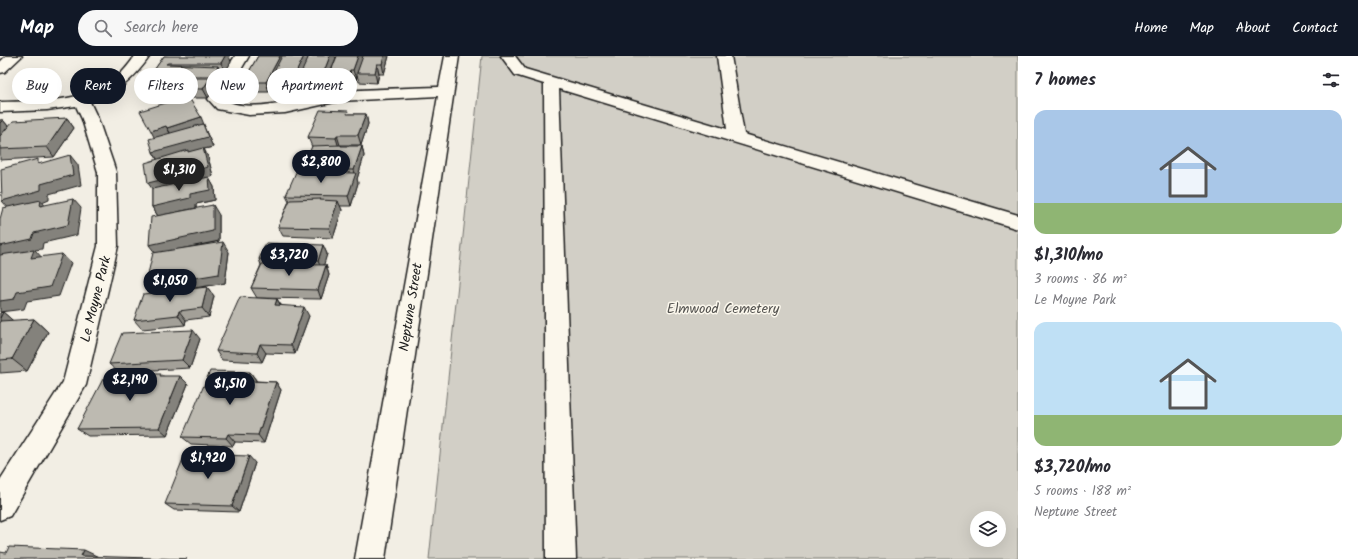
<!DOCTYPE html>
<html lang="en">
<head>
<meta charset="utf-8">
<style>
	:root { --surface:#fff; --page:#f7f7f7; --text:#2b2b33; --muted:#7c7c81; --accent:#111827 }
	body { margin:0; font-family:Kalam,sans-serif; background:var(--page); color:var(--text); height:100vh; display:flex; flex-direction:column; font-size:15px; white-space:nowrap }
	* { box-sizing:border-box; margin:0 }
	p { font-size:13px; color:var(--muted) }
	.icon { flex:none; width:22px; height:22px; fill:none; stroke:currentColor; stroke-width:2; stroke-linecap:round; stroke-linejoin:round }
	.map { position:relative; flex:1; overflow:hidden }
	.sheet { display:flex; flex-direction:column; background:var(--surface); width:340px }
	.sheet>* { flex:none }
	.top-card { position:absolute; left:12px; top:12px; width:380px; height:36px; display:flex; gap:8px }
	.buttons { position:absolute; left:970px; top:455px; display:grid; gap:8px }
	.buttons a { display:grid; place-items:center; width:36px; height:36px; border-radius:50%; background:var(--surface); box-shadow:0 4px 16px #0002; font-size:20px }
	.price { position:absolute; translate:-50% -34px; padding:0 9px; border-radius:14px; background:var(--accent); color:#fff; font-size:13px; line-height:26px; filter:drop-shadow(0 1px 2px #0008) }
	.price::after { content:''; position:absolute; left:50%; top:24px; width:12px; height:9px; margin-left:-6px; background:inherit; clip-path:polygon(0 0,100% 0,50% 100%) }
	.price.selected { background:#222; color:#fff }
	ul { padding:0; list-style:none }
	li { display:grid; align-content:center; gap:8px; height:212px; padding:0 16px }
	li span { display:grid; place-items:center; height:124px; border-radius:12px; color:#555 }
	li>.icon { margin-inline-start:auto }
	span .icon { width:72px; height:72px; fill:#fffc; stroke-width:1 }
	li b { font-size:17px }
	h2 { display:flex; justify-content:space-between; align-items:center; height:48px; padding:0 16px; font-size:17px }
	.chip { padding:0 14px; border-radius:18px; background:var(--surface); box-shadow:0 4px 16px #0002; font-size:14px; line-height:36px }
	.chip.selected { background:var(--accent); color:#fff }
	header { display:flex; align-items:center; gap:24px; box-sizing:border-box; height:56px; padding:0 20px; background:var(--accent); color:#fff }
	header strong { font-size:19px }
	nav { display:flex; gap:22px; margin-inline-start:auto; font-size:14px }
	.search { width:280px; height:36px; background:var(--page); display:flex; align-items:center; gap:10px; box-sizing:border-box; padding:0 14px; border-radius:22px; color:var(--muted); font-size:15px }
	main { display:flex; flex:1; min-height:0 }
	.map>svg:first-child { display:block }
</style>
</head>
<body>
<header>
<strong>Map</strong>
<div class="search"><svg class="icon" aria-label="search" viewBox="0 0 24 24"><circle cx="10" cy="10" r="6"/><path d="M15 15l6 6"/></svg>Search here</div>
<nav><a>Home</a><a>Map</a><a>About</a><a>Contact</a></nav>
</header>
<main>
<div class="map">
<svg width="1018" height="503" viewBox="0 0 1018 503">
	<rect width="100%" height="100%" fill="#f2eee4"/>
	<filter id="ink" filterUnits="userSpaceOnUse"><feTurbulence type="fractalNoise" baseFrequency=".025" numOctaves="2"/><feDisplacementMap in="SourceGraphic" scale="8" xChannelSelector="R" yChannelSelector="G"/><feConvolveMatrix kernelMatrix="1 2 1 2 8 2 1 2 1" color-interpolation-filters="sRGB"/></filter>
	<g filter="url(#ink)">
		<path fill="#d2cfc6" stroke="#777671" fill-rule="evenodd" d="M 482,0 L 1018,0 L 1018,503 L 429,503 ZM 977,462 L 999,462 L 999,484 L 977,484 Z"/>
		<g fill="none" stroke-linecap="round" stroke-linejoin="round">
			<g stroke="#1c1c1c" stroke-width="3">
				<path id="minor" d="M 6,0 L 22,0 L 5,16 L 0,17 L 0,6 Z
					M 135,0 L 150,0 C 134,23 117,38 90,46 L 98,63 L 116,116 L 118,190 L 86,329 L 10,460 L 0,464 L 0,424 L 63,326 L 98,190 L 98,116 L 82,63 L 76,50 L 47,54 L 0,56 L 0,46 C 40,45 85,47 117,21 C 124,15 130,7 135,0 Z
					M 235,0 L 249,0 L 224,42 C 244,62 316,37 341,35 C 374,33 407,32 439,31 L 445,0 L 459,0 L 385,503 L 355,503 L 438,40 L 339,45 L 285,57 L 249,59 L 217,53 L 208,43 Z
					M 501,0 L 515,0 L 525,13 L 727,73 L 717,0 L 731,0 L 744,78 L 1018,159 L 1018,173 L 559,33 L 576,503 L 546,503 L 544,28 L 515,19 Z"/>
			</g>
			<use href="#minor" fill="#fbf7ec" fill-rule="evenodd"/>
		</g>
		<path fill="#a3a098" stroke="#1c1c1c" d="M 164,0 L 231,6 L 225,16 L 221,16 L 222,19 L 216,30 L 214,30 L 215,31 L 208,42 L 189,42 L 205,71 L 204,71 L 213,91 L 204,93 L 208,101 L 213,120 L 209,122 L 214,131 L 215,144 L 196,148 L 196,152 L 219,159 L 219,185 L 188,192 L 229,196 L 225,227 L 189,233 L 207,231 L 214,240 L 209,261 L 186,264 L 185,269 L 142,273 L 134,264 L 151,237 L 158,160 L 152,151 L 152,133 L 157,103 L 153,96 L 180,42 L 144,42 L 139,32 L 151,22 L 150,20 Z
			M 258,0 L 307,0 L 308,2 L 336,2 L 325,27 L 323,27 L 320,36 L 300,36 L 298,29 L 293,39 L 274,39 L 271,32 L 269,36 L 246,36 L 243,26 Z
			M 337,0 L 389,0 L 384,18 L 379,18 L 377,27 L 359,26 L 357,19 L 356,24 L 352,24 L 349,32 L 330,32 L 328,23 Z
			M 349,58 L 366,58 L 368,68 L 361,89 L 341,89 L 342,90 L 362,90 L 364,100 L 357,123 L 358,127 L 351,150 L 340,150 L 342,154 L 333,182 L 283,180 L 278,171 L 289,145 L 286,139 L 304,116 L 303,113 L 312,91 L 308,81 Z
			M 67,62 L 74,72 L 54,101 L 0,104 L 0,64 L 3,64 L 8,70 Z
			M 323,189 L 327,198 L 323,209 L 326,209 L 329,219 L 321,243 L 257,242 L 251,232 L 261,209 L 259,203 Z
			M 277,243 L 281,249 L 309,260 L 295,298 L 266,297 L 262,306 L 222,304 L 216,295 Z
			M 3,256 L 13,265 L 34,263 L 48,276 L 27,315 L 0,317 L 0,257 Z
			M 200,283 L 190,312 L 118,316 L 109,308 Z
			M 250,316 L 256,324 L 256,325 L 276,326 L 281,334 L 264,387 L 235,386 L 233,390 L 191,388 L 182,381 Z
			M 163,320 L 188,328 L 167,379 L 88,380 L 77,373 L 111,323 Z
			M 255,407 L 239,456 L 174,454 L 165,448 Z"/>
		<path fill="#84827c" stroke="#1c1c1c" d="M 225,0 L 229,0 L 231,6 L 225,16 L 221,7 Z
			M 280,0 L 284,0 L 275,20 L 272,20 L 274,26 L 270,29 L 271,32 L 269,36 L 266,26 Z
			M 304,0 L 307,0 L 309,5 L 297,26 L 298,29 L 293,39 L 290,29 Z
			M 330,0 L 335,0 L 336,2 L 325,27 L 323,18 Z
			M 358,0 L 364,0 L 357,17 L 357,19 L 356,24 L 353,14 Z
			M 384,0 L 389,0 L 384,18 L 382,8 Z
			M 377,8 L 379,18 L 377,27 L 375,17 Z
			M 218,10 L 222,19 L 216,30 L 212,20 Z
			M 350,14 L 352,24 L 349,32 L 346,23 Z
			M 320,18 L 323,27 L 320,36 L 317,26 Z
			M 210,22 L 215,31 L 208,42 L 203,33 Z
			M 366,58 L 368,68 L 361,89 L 358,79 Z
			M 201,61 L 205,71 L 204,71 L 213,91 L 204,93 L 208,101 L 213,120 L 209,122 L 214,131 L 215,144 L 196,148 L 196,152 L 158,160 L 152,151 L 155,137 L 148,127 L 159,106 L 153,96 L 173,82 L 167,72 Z
			M 67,62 L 74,72 L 54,101 L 47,91 Z
			M 3,64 L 11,74 L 0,86 L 0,67 Z
			M 166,70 L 172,80 L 156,85 L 151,75 Z
			M 337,79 L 340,89 L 339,92 L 336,82 Z
			M 362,90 L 364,100 L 357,123 L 358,127 L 351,150 L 348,140 L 355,118 L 354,114 Z
			M 70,99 L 78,109 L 81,129 L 49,138 L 49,143 L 42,146 L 49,154 L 40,150 L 11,155 L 2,145 L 41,128 Z
			M 73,143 L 81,152 L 77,179 L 43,187 L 42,193 L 35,194 L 44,204 L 0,200 L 0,190 L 34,177 Z
			M 338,145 L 342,154 L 333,182 L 329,172 Z
			M 213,149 L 219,159 L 219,185 L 156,198 L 149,189 Z
			M 223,186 L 229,196 L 225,227 L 152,239 L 145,230 Z
			M 323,189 L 327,198 L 322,215 L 318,205 Z
			M 62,198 L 71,207 L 59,240 L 27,245 L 24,253 L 0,256 L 0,245 L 17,236 Z
			M 326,209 L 329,219 L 321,243 L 318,234 Z
			M 207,231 L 214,240 L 209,261 L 202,252 Z
			M 277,243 L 282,252 L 275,249 Z
			M 304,251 L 309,260 L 295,298 L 291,289 Z
			M 179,255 L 186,264 L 185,269 L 178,259 Z
			M 3,256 L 18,269 L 0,267 L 0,262 Z
			M 34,263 L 48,276 L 27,315 L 12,303 Z
			M 193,274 L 200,283 L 190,312 L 182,304 Z
			M 260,288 L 266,297 L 262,306 L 257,297 Z
			M 250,316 L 256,324 L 253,334 L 247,325 Z
			M 180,320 L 188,328 L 167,379 L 159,372 Z
			M 276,326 L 281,334 L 264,387 L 258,379 Z
			M 228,378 L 235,386 L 233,390 L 226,382 Z
			M 249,400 L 255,407 L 239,456 L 232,450 Z
			M 84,494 L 103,503 L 81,500 Z"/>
		<path fill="#bdbab1" stroke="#1c1c1c" d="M 164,0 L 225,0 L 221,7 L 168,7 L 166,8 L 218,10 L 212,20 L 150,20 Z
			M 258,0 L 280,0 L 266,26 L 243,26 Z
			M 282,0 L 304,0 L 290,29 L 270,29 L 275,20 L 272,20 Z
			M 309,0 L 330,0 L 323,18 L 320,18 L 317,26 L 297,26 Z
			M 337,0 L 358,0 L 353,14 L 350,14 L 346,23 L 328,23 Z
			M 363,0 L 384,0 L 382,8 L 377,8 L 375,17 L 357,17 Z
			M 147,22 L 210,22 L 203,33 L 139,32 Z
			M 188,40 L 201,61 L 167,72 L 166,70 L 151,75 L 140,55 Z
			M 320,54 L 348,55 L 347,58 L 366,58 L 358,79 L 337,79 L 336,82 L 308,81 Z
			M 67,62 L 47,91 L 0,93 L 0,80 L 13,65 Z
			M 0,64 L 3,64 L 0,67 Z
			M 203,68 L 208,81 L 153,96 L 149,83 Z
			M 341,89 L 341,90 L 362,90 L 354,114 L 303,113 L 312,90 Z
			M 203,92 L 208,111 L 193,115 L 193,116 L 148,127 L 145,107 L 188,94 L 188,96 Z
			M 70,99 L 73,119 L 41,128 L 41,134 L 2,145 L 1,113 L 38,103 L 38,108 Z
			M 296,116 L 356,117 L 348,140 L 286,139 Z
			M 209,121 L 210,134 L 190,138 L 190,142 L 152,151 L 152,133 Z
			M 73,143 L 68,169 L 34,177 L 32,183 L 0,190 L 0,163 L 3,152 L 41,144 L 40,150 Z
			M 321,143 L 320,144 L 338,145 L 329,172 L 278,171 L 290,144 Z
			M 213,149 L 213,175 L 149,189 L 151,161 Z
			M 223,186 L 219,218 L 145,230 L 153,197 Z
			M 266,187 L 323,189 L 318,205 L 259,203 Z
			M 34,194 L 31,202 L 62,198 L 50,231 L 17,236 L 14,243 L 0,245 L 0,199 Z
			M 262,208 L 326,209 L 318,234 L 251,232 Z
			M 207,231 L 202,252 L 179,255 L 178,259 L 134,264 L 143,238 Z
			M 240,241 L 277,243 L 275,249 L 304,251 L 291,289 L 260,288 L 257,297 L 216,295 Z
			M 3,256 L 0,262 L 0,257 Z
			M 34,263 L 12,303 L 0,304 L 0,265 Z
			M 193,274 L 182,304 L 109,308 L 122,277 Z
			M 210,315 L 250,316 L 247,325 L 276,326 L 258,379 L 228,378 L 226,382 L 182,381 Z
			M 138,318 L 161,318 L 160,320 L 180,320 L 159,372 L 77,373 L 103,323 L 111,323 L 113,320 L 137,320 Z
			M 185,398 L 249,400 L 232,450 L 165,448 Z
			M 9,491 L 84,494 L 81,500 L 187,503 L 0,503 L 0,496 L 6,497 Z"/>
	</g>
	<g text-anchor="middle" stroke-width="3" stroke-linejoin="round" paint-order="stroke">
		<g font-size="14" fill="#1c1c1c" stroke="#fbf7ec">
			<text transform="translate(95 243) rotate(-76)" y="5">Le Moyne Park</text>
			<text transform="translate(410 251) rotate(-81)" y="5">Neptune Street</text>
		</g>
		<g font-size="14" fill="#53524f" stroke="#fbf7ec">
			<text x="723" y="257">Elmwood Cemetery</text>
		</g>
	</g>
</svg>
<div class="buttons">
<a><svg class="icon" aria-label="layers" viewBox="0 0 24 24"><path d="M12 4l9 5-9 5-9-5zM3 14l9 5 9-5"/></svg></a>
</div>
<b class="price" style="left:321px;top:128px">$2,800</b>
<b class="price selected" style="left:179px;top:136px">$1,310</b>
<b class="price" style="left:289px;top:221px">$3,720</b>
<b class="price" style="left:170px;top:247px">$1,050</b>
<b class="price" style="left:130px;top:346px">$2,190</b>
<b class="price" style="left:230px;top:350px">$1,510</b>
<b class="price" style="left:208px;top:424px">$1,920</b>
<div class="top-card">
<a class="chip">Buy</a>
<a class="chip selected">Rent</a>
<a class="chip">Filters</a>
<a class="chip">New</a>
<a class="chip">Apartment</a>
</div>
</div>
<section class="sheet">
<h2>7 homes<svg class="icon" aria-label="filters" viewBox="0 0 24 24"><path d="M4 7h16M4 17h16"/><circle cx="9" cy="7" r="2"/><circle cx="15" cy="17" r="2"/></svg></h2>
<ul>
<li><span style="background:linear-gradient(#a9c7e8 75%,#8fb573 0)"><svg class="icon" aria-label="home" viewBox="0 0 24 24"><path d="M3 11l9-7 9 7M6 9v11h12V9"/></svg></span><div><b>$1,310/mo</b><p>3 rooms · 86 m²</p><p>Le Moyne Park</p></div></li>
<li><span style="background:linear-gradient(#bfe0f5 75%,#8fb573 0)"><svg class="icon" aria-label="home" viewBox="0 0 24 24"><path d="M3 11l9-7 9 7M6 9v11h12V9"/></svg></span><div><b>$3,720/mo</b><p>5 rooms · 188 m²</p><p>Neptune Street</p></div></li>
</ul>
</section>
</main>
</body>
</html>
